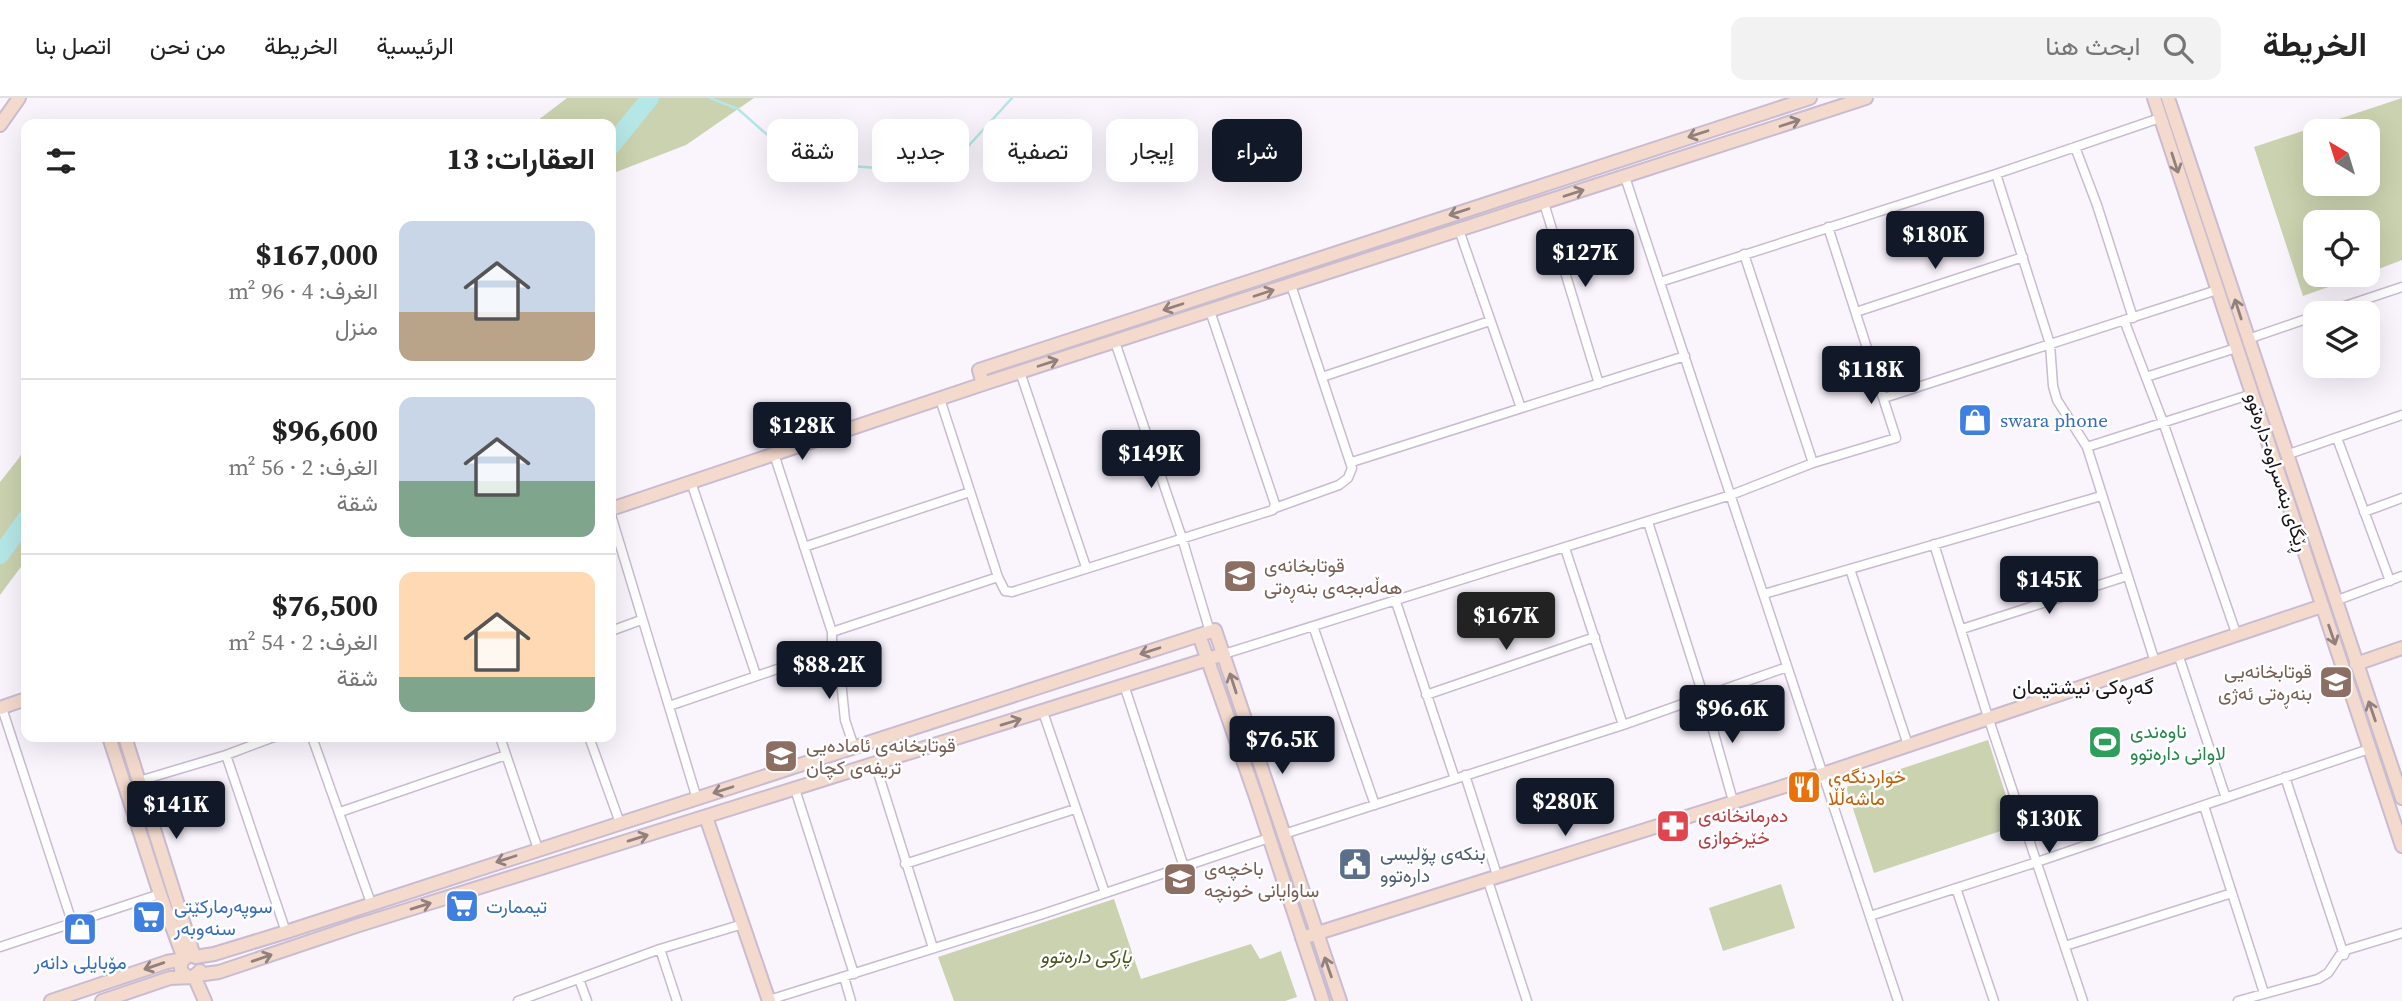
<!DOCTYPE html>
<html lang="ar">
<head>
<meta charset="utf-8">
<style>
	:root { --surface:#fff; --page:#f2f2f2; --text:#222; --muted:#767676; --line:#e0e0e0; --accent:#111827 }
	body { margin:0; font-family:"Source Serif 4",Vazirmatn,serif; background:var(--page); color:var(--text); direction:rtl; height:100vh; display:flex; flex-direction:column; font-size:26px; white-space:nowrap }
	* { box-sizing:border-box; margin:0 }
	p { font-size:23px; color:var(--muted) }
	.icon { flex:none; width:38px; height:38px; fill:none; stroke:currentColor; stroke-width:2; stroke-linecap:round; stroke-linejoin:round }
	.map { position:relative; flex:1; overflow:hidden; direction:ltr }
	.sheet { position:absolute; left:21px; top:21px; width:595px; height:623px; display:flex; flex-direction:column; background:var(--surface); border-radius:14px; box-shadow:0 7px 28px #0002; direction:rtl }
	.sheet>* { flex:none }
	.top-card { position:absolute; left:637px; top:21px; width:665px; height:63px; direction:rtl; display:flex; gap:14px }
	.needle { width:46px; rotate:322deg }
	.controls { position:absolute; left:2303px; top:21px; display:grid; gap:14px }
	.controls a { display:grid; place-items:center; width:77px; height:77px; border-radius:14px; background:var(--surface); box-shadow:0 7px 28px #0002; font-size:35px }
	.price { position:absolute; translate:-50% -60px; padding:0 16px; border-radius:7px; background:var(--accent); color:#fff; font-size:23px; line-height:46px; filter:drop-shadow(0 2px 4px #0008) }
	.price::after { content:''; position:absolute; left:50%; top:42px; width:21px; height:16px; margin-left:-10px; background:inherit; clip-path:polygon(0 0,100% 0,50% 100%) }
	.price.current { background:#222; color:#fff }
	ul { padding:0; list-style:none }
	li { display:flex; align-items:center; gap:21px; height:175px; padding:0 21px }
	li+li { border-top:2px solid var(--line) }
	li span { display:grid; place-items:center; flex:none; width:196px; height:140px; border-radius:14px; color:#555 }
	li>.icon { margin-inline-start:auto }
	span .icon { width:84px; height:84px; fill:#fffc; stroke-width:1 }
	li b { font-size:30px }
	h2 { display:flex; justify-content:space-between; align-items:center; height:84px; padding:0 21px; font-size:30px }
	.tag { padding:0 24px; border-radius:14px; background:var(--surface); box-shadow:0 7px 28px #0002; font-size:24px; line-height:63px }
	.tag.current { background:var(--accent); color:#fff }
	header { display:flex; align-items:center; gap:42px; box-sizing:border-box; height:98px; padding:0 35px; background:var(--surface); border-bottom:2px solid var(--line) }
	header strong { font-size:33px }
	nav { display:flex; gap:38px; margin-inline-start:auto; font-size:24px }
	.search { width:490px; height:63px; background:var(--page); display:flex; align-items:center; gap:18px; box-sizing:border-box; padding:0 24px; border-radius:14px; color:var(--muted); font-size:26px }
	.map>svg:first-child { display:block }
</style>
</head>
<body>
<header>
<strong>الخريطة</strong>
<div class="search"><svg class="icon" aria-label="search" viewBox="0 0 24 24"><circle cx="10" cy="10" r="6"/><path d="M15 15l6 6"/></svg>ابحث هنا</div>
<nav><a>الرئيسية</a><a>الخريطة</a><a>من نحن</a><a>اتصل بنا</a></nav>
</header>
<div class="map">
<svg width="2402" height="903" viewBox="0 0 2402 903">
	<rect width="100%" height="100%" fill="#faf4fd"/>
	<path fill="#cad2af" fill-rule="evenodd" d="M 567,0 L 754,0 L 686,47 L 611,76 L 611,26 L 533,26 Z
		M 2402,0 L 2402,162 L 2368,175 L 2368,124 L 2315,124 L 2315,177 L 2362,177 L 2303,198 L 2254,49 ZM 2315,33 L 2368,33 L 2368,86 L 2315,86 Z
		M 26,347 L 26,462 L 0,497 L 0,384 L 19,360 Z
		M 1988,642 L 2016,728 L 1874,775 L 1846,689 Z
		M 1781,786 L 1795,830 L 1723,853 L 1709,810 Z
		M 1114,801 L 1141,881 L 1251,846 L 1260,861 L 1281,853 L 1297,899 L 1285,903 L 954,903 L 938,859 Z"/>
	<g fill="none" stroke-linecap="round" stroke-linejoin="round">
		<path stroke="#b5e7e6" stroke-width="2.5" d="M 710,0 L 738,11 L 798,64 L 944,75 L 1012,0"/>
		<path stroke="#b5e7e6" stroke-width="18" d="M 611,48 L 650,0
			M 0,457 L 26,421"/>
		<g stroke="#c9bbd0" stroke-width="11">
			<path id="street" d="M 2075,49 L 2097,107 L 2133,220
				M 1996,76 L 2050,246 L 2053,288 L 2057,302 L 2087,349 L 2155,564
				M 1625,79 L 1898,903
				M 1544,105 L 1599,286
				M 1459,132 L 1521,310
				M 1744,156 L 1813,365
				M 1660,184 L 1996,76 L 2160,20
				M 1856,214 L 2023,159
				M 2324,215 L 2402,189
				M 2124,222 L 2163,324 L 2236,535
				M 2248,241 L 2315,218
				M 1115,244 L 1182,440 L 1210,534
				M 1020,274 L 1086,469
				M 1322,279 L 1490,223
				M 2146,279 L 2236,250
				M 1884,300 L 2217,192
				M 940,301 L 998,479 L 1005,493 L 1012,494 L 1273,412 L 1275,406 L 1210,213
				M 2337,340 L 2390,483
				M 2087,349 L 2252,296
				M 2286,357 L 2402,317
				M 1352,364 L 1685,258
				M 691,384 L 756,577
				M 1275,410 L 1339,387 L 1348,380 L 1352,370 L 1291,187
				M 2364,414 L 2402,400
				M 611,417 L 697,701
				M 1648,424 L 1704,600 L 1733,703
				M 1934,446 L 1988,619 L 2083,903
				M 804,449 L 970,394
				M 1565,450 L 1623,627
				M 1850,471 L 1908,647
				M 1764,496 L 2101,398
				M 2335,503 L 2402,478
				M 1396,504 L 1455,681
				M 1313,528 L 1375,707
				M 1962,531 L 2127,478
				M 611,533 L 641,522
				M 832,534 L 998,479
				M 832,547 L 839,563 L 845,622 L 854,649
				M 1224,556 L 1731,397 L 1813,365 L 1896,340 L 1828,129
				M 2178,556 L 2226,700
				M 1124,587 L 1184,769
				M 1426,597 L 1595,539
				M 669,608 L 824,555 L 832,547 L 832,534 L 774,356
				M 2,610 L 72,824
				M 1043,614 L 1105,795
				M 312,639 L 371,805
				M 500,639 L 538,751
				M 589,639 L 620,725
				M 226,657 L 286,834
				M 875,665 L 933,850
				M 1465,677 L 1498,780
				M 2285,679 L 2344,857
				M 139,683 L 226,657 L 274,639
				M 795,691 L 854,876
				M 2204,708 L 2264,895
				M 340,714 L 506,657
				M 1284,736 L 1623,627 L 1787,569
				M 905,766 L 1075,711
				M 1488,783 L 1527,903
				M 1956,790 L 1994,903
				M 1870,818 L 2037,764 L 2369,651
				M 2065,848 L 2232,795
				M 0,849 L 160,796
				M 660,851 L 677,903
				M 844,879 L 851,903
				M 579,881 L 587,903
				M 769,902 L 1043,816 L 1269,740
				M 518,903 L 660,851 L 743,826
				M 2238,903 L 2318,881 L 2328,875 L 2340,857 L 2344,857 L 2346,852 L 2402,835"/>
		</g>
		<g stroke="#c9bbd0" stroke-width="16">
			<path id="secondary" d="M 2154,0 L 2402,748
				M 2168,0 L 2402,700
				M 0,27 L 19,0
				M 983,286 L 979,272 L 1810,0
				M 611,411 L 983,286 L 1866,0
				M 1199,537 L 1256,699 L 1323,903
				M 2356,566 L 2402,550
				M 0,610 L 26,601
				M 125,639 L 194,858
				M 706,719 L 769,903
				M 1302,840 L 1823,676 L 2322,508
				M 187,859 C 179,864 178,873 187,878
				M 195,859 L 214,856 L 286,834 L 1215,532 L 1340,903
				M 197,877 L 219,874 L 356,828 L 1224,556
				M 194,878 L 205,903
				M 51,903 L 167,864 L 184,861 L 160,796 L 109,639
				M 102,903 L 170,880 L 193,879 L 200,873"/>
		</g>
		<use href="#street" stroke="#fff" stroke-width="8"/>
		<use href="#secondary" stroke="#f4dacd" stroke-width="12"/>
	</g>
	<defs><path id="oneway-shaft" d="M-6 0H5M1.5-3L5.5 0L1.5 3" fill="none" stroke-width="1.6" stroke-linecap="round" stroke-linejoin="round" transform="scale(1.75)"/></defs>
	<g stroke="#91807c">
		<use href="#oneway-shaft" transform="translate(1790 25) rotate(-18)"/>
		<use href="#oneway-shaft" transform="translate(1698 36) rotate(162)"/>
		<use href="#oneway-shaft" transform="translate(2175 65) rotate(72)"/>
		<use href="#oneway-shaft" transform="translate(1574 95) rotate(-18)"/>
		<use href="#oneway-shaft" transform="translate(1459 114) rotate(162)"/>
		<use href="#oneway-shaft" transform="translate(1264 195) rotate(-18)"/>
		<use href="#oneway-shaft" transform="translate(1173 209) rotate(162)"/>
		<use href="#oneway-shaft" transform="translate(2238 211) rotate(-108)"/>
		<use href="#oneway-shaft" transform="translate(1048 265) rotate(-18)"/>
		<use href="#oneway-shaft" transform="translate(2332 537) rotate(71)"/>
		<use href="#oneway-shaft" transform="translate(1150 553) rotate(162)"/>
		<use href="#oneway-shaft" transform="translate(1233 585) rotate(-108)"/>
		<use href="#oneway-shaft" transform="translate(2372 613) rotate(-109)"/>
		<use href="#oneway-shaft" transform="translate(1011 624) rotate(-17)"/>
		<use href="#oneway-shaft" transform="translate(723 692) rotate(162)"/>
		<use href="#oneway-shaft" transform="translate(638 740) rotate(-17)"/>
		<use href="#oneway-shaft" transform="translate(506 761) rotate(162)"/>
		<use href="#oneway-shaft" transform="translate(421 808) rotate(-17)"/>
		<use href="#oneway-shaft" transform="translate(262 860) rotate(-19)"/>
		<use href="#oneway-shaft" transform="translate(154 868) rotate(161)"/>
		<use href="#oneway-shaft" transform="translate(1328 869) rotate(-109)"/>
	</g>
	<defs>
		<g id="shop-square" transform="scale(1.75)"><rect x="-9" y="-9" width="18" height="18" rx="4" fill="#3f7fe0" stroke="#fff"/><path d="M-5-2.5h2.3a2.7 3.5 0 0 1 5.4 0H5L5.5 6h-11ZM-1.5-2.5h3a1.5 2.3 0 0 0-3 0Z" fill="#fff"/></g>
		<g id="school-square" transform="scale(1.75)"><rect x="-9" y="-9" width="18" height="18" rx="4" fill="#8d6e63" stroke="#fff"/><path d="M0-5L7-2L0 1L-7-2ZM-4 1L0 2.5L4 1V4Q0 6-4 4Z" fill="#fff"/></g>
		<g id="stadium-square" transform="scale(1.75)"><rect x="-9" y="-9" width="18" height="18" rx="4" fill="#2e9e5b" stroke="#fff"/><path d="M0-5a6.5 5 0 1 0 0 10a6.5 5 0 1 0 0-10ZM-3.5-1.8h7v3.6h-7Z" fill="#fff"/></g>
		<g id="restaurant-square" transform="scale(1.75)"><rect x="-9" y="-9" width="18" height="18" rx="4" fill="#e8710a" stroke="#fff"/><path d="M-5-6h1v4h1v-4h1v4h1v-4h1v5L-1.5 .5V6h-2V.5L-5-1ZM5-6V6H3V1.5H1.5Q1.5-4 5-6Z" fill="#fff"/></g>
		<g id="pharmacy-square" transform="scale(1.75)"><rect x="-9" y="-9" width="18" height="18" rx="4" fill="#e0444e" stroke="#fff"/><path d="M-2-6h4v4h4v4h-4v4h-4v-4h-4v-4h4Z" fill="#fff"/></g>
		<g id="civic-square" transform="scale(1.75)"><rect x="-9" y="-9" width="18" height="18" rx="4" fill="#5c6f8a" stroke="#fff"/><path d="M-.6-6.5H3V-4.5H.6V-3L4-1V1h2V6H-6V1h2V-1L-.6-3ZM-1.2 2.5V6h2.4V2.5Z" fill="#fff"/></g>
		<g id="supermarket-square" transform="scale(1.75)"><rect x="-9" y="-9" width="18" height="18" rx="4" fill="#3f7fe0" stroke="#fff"/><path d="M-6-5.5h2.5l.6 2H6L4.5 2H-2.5L-4.4-4H-6ZM-1.5 3.2a1.3 1.3 0 1 0 .1 0ZM3 3.2a1.3 1.3 0 1 0 .1 0Z" fill="#fff"/></g>
	</defs>
	<g fill-rule="evenodd">
		<use href="#shop-square" x="1975" y="322"/>
		<use href="#school-square" x="1240" y="478"/>
		<use href="#school-square" x="2336" y="584"/>
		<use href="#stadium-square" x="2105" y="644"/>
		<use href="#school-square" x="781" y="658"/>
		<use href="#restaurant-square" x="1804" y="689"/>
		<use href="#pharmacy-square" x="1673" y="728"/>
		<use href="#civic-square" x="1355" y="766"/>
		<use href="#school-square" x="1180" y="781"/>
		<use href="#supermarket-square" x="462" y="808"/>
		<use href="#supermarket-square" x="149" y="819"/>
		<use href="#shop-square" x="80" y="831"/>
	</g>
	<g text-anchor="middle" stroke-width="5" stroke-linejoin="round" paint-order="stroke">
		<g font-size="19" fill="#366cbe" stroke="#fff" text-anchor="start">
			<text x="2000" y="329">swara phone</text>
			<text x="174" y="815">سوپەرمارکێتی<tspan x="174" dy="22">سنەوبەر</tspan></text>
			<text x="486" y="815">تیممارت</text>
			<text x="80" y="871" text-anchor="middle">مۆبایلی دانەر</text>
		</g>
		<g font-size="19" fill="#18131a" stroke="#fff">
			<text transform="translate(2278 374) rotate(72)" y="7">ڕێگای بنەسراوە-دارەتوو</text>
		</g>
		<g font-size="19" fill="#785e54" stroke="#fff" text-anchor="start">
			<text x="1264" y="474">قوتابخانەی<tspan x="1264" dy="22">هەڵەبجەی بنەڕەتی</tspan></text>
			<text x="2312" y="580" text-anchor="end">قوتابخانەیی<tspan x="2312" dy="22">بنەڕەتی ئەژی</tspan></text>
			<text x="806" y="654">قوتابخانەی ئامادەیی<tspan x="806" dy="22">تریفەی کچان</tspan></text>
			<text x="1204" y="777">باخچەی<tspan x="1204" dy="22">ساوایانی خونچە</tspan></text>
		</g>
		<g font-size="19" fill="#27864d" stroke="#fff" text-anchor="start">
			<text x="2130" y="640">ناوەندی<tspan x="2130" dy="22">لاوانی دارەتوو</tspan></text>
		</g>
		<g font-size="19" fill="#c56008" stroke="#fff" text-anchor="start">
			<text x="1828" y="685">خواردنگەی<tspan x="1828" dy="22">ماشەڵڵا</tspan></text>
		</g>
		<g font-size="19" fill="#be3a42" stroke="#fff" text-anchor="start">
			<text x="1698" y="724">دەرمانخانەی<tspan x="1698" dy="22">خێرخوازی</tspan></text>
		</g>
		<g font-size="19" fill="#4e5e75" stroke="#fff" text-anchor="start">
			<text x="1380" y="762">بنکەی پۆلیسی<tspan x="1380" dy="22">دارەتوو</tspan></text>
		</g>
		<g font-size="19" font-style="italic" fill="#4c551b" stroke="#fff">
			<text x="1086" y="865">پارکی دارەتوو</text>
		</g>
		<g font-size="21" fill="#18131a" stroke="#fff">
			<text x="2083" y="596">گەڕەکی نیشتیمان</text>
		</g>
	</g>
</svg>
<div class="controls">
<a><svg class="needle" viewBox="-14 -14 28 28"><path d="M0-13l5 13h-10z" fill="#e53935"/><path d="M0 13l5-13h-10z" fill="#767676"/></svg></a>
<a><svg class="icon" aria-label="locate" viewBox="0 0 24 24"><circle cx="12" cy="12" r="6"/><path d="M12 2v4M12 18v4M2 12h4M18 12h4"/></svg></a>
<a><svg class="icon" aria-label="layers" viewBox="0 0 24 24"><path d="M12 4l9 5-9 5-9-5zM3 14l9 5 9-5"/></svg></a>
</div>
<b class="price" style="left:1935px;top:173px">$180K</b>
<b class="price" style="left:1585px;top:191px">$127K</b>
<b class="price" style="left:1871px;top:308px">$118K</b>
<b class="price" style="left:802px;top:364px">$128K</b>
<b class="price" style="left:1151px;top:392px">$149K</b>
<b class="price" style="left:2049px;top:518px">$145K</b>
<b class="price current" style="left:1506px;top:554px">$167K</b>
<b class="price" style="left:829px;top:603px">$88.2K</b>
<b class="price" style="left:1732px;top:647px">$96.6K</b>
<b class="price" style="left:1282px;top:678px">$76.5K</b>
<b class="price" style="left:1565px;top:740px">$280K</b>
<b class="price" style="left:176px;top:743px">$141K</b>
<b class="price" style="left:2049px;top:757px">$130K</b>
<div class="top-card">
<a class="tag current">شراء</a>
<a class="tag">إيجار</a>
<a class="tag">تصفية</a>
<a class="tag">جديد</a>
<a class="tag">شقة</a>
</div>
<section class="sheet">
<h2>العقارات: 13<svg class="icon" aria-label="filters" viewBox="0 0 24 24"><path d="M4 7h16M4 17h16"/><circle cx="9" cy="7" r="2"/><circle cx="15" cy="17" r="2"/></svg></h2>
<ul>
<li><span style="background:linear-gradient(#c9d6e8 65%,#b9a48a 0)"><svg class="icon" aria-label="home" viewBox="0 0 24 24"><path d="M3 11l9-7 9 7M6 9v11h12V9"/></svg></span><div><b>$167,000</b><p>الغرف: 4 · 96 m²</p><p>منزل</p></div></li>
<li><span style="background:linear-gradient(#c9d6e8 60%,#7fa58c 0)"><svg class="icon" aria-label="home" viewBox="0 0 24 24"><path d="M3 11l9-7 9 7M6 9v11h12V9"/></svg></span><div><b>$96,600</b><p>الغرف: 2 · 56 m²</p><p>شقة</p></div></li>
<li><span style="background:linear-gradient(#ffd9b3 75%,#7fa58c 0)"><svg class="icon" aria-label="home" viewBox="0 0 24 24"><path d="M3 11l9-7 9 7M6 9v11h12V9"/></svg></span><div><b>$76,500</b><p>الغرف: 2 · 54 m²</p><p>شقة</p></div></li>
</ul>
</section>
</div>
</body>
</html>
